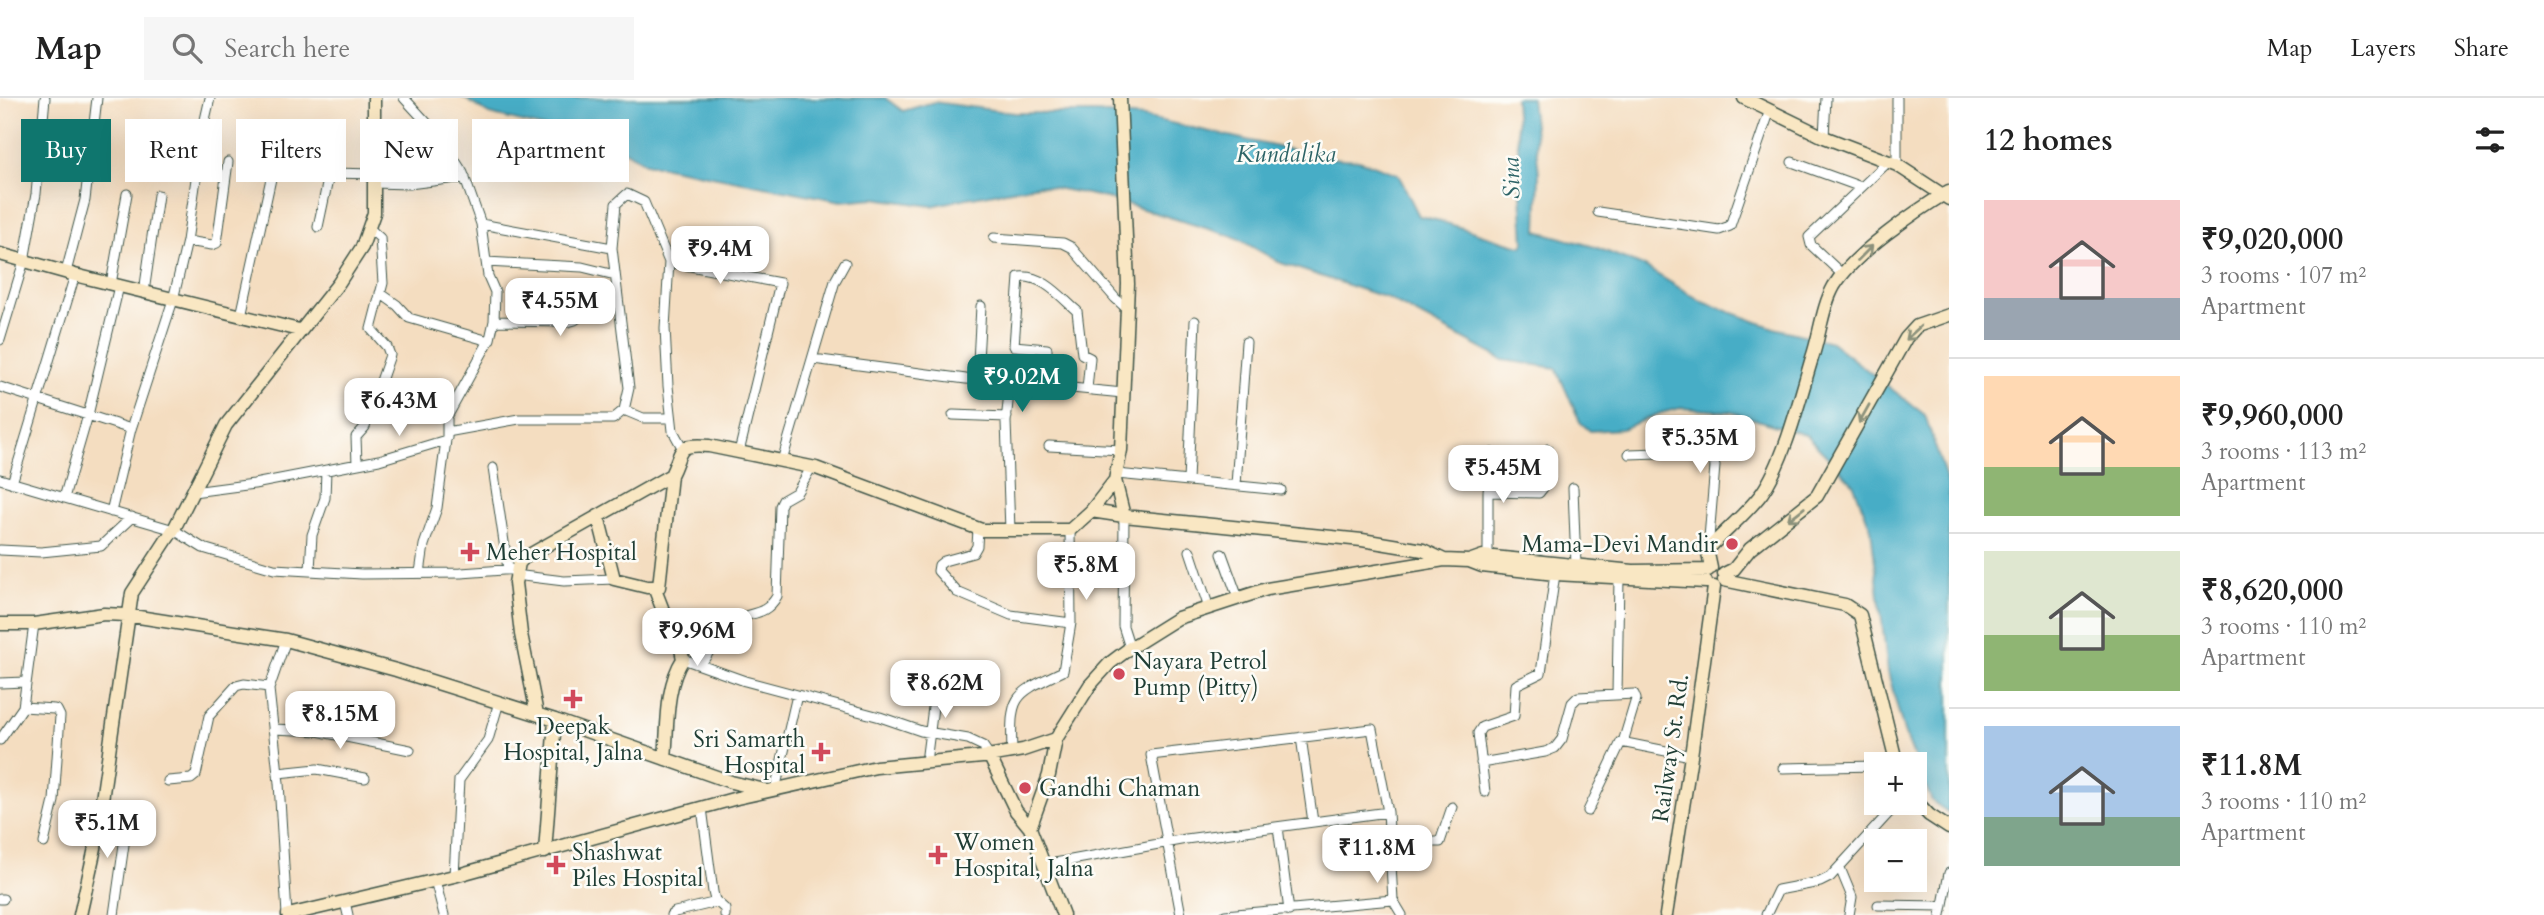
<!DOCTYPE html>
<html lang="en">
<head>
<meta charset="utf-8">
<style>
	:root { --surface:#fff; --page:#f6f6f6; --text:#222; --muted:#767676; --line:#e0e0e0; --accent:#0f766e }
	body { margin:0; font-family:Cardo,serif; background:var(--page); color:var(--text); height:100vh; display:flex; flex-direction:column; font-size:26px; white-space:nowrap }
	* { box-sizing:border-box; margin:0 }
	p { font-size:23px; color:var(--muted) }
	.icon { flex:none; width:38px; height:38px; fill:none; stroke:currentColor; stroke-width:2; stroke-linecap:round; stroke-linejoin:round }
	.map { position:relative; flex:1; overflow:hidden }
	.drawer { display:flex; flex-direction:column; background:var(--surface); width:595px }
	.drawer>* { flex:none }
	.guide { position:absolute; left:21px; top:21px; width:665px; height:63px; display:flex; gap:14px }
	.tools { position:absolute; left:1864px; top:654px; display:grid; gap:14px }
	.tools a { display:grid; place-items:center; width:63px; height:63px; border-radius:0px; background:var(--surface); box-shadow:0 7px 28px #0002; font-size:35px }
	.price { position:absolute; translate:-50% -60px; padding:0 16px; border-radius:14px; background:#fff; color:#222; font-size:23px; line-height:46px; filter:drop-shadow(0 2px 4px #0008) }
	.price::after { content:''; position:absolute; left:50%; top:42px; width:21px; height:16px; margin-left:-10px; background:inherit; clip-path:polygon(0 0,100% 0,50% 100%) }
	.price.current { background:var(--accent); color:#fff }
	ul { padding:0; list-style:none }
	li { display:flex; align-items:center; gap:21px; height:175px; padding:0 35px }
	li+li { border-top:2px solid var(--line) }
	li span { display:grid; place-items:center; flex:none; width:196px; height:140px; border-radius:0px; color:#555 }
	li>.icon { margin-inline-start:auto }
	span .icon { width:84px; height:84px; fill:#fffc; stroke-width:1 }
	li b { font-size:30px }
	h2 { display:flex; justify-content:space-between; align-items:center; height:84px; padding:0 35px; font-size:30px }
	.pill { padding:0 24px; border-radius:0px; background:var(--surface); box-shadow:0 7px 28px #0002; font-size:24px; line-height:63px }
	.pill.current { background:var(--accent); color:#fff }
	header { display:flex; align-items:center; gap:42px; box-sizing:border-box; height:98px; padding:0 35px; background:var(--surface); border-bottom:2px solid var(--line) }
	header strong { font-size:33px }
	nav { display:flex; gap:38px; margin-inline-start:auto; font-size:24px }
	.search { width:490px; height:63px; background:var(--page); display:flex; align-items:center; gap:18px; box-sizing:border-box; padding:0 24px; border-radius:0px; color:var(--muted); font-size:26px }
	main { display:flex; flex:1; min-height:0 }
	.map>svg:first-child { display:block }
</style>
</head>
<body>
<header>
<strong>Map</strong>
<div class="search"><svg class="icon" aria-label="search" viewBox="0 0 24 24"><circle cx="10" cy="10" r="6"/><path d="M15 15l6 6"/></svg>Search here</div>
<nav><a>Map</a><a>Layers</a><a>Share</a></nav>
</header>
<main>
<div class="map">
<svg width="1949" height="817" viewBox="0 0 1949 817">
	<rect width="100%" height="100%" fill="#fdfcf7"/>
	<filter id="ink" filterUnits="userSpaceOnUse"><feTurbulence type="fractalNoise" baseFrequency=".0143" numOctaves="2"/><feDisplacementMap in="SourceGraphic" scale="14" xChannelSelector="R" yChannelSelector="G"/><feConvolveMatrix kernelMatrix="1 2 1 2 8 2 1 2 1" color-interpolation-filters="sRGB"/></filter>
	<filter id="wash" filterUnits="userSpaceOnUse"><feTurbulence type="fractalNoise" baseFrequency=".00686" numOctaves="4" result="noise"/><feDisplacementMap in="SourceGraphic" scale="28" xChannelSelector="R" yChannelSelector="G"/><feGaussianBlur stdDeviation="1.57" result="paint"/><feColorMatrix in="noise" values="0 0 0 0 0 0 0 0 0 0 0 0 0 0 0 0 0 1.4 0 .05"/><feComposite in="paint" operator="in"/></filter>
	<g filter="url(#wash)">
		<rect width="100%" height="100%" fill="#f4ddc0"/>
		<path fill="#47adc6" stroke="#33757d" stroke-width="2" d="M 464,0 L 885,0 L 903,13 L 934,4 L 1015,15 L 1096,15 L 1144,19 L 1327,60 L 1359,62 L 1398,76 L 1419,118 C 1454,125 1486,140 1522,148 L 1524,144 L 1515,0 L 1531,0 L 1539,75 L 1537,133 L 1595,149 L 1643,168 L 1703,204 L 1774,230 L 1831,244 L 1925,317 L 1949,390 L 1949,715 L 1932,703 L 1904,634 L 1888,574 L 1871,431 L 1853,385 L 1806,337 L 1731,314 L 1681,310 L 1661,315 L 1622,331 L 1590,333 L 1580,324 L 1556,270 L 1503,262 L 1387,200 L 1281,165 L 1235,139 L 1103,99 L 1039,87 L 967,100 L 932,108 L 874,100 L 841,103 L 645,65 L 626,53 L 590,44 L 562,34 L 489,16 Z"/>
	</g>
	<g filter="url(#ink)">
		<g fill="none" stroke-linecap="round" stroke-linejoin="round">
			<g stroke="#3f5549" stroke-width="11">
				<path id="street" d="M 404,0 L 440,39 L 463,75 L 481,126 L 488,178 L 495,194 L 494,223 L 490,241 L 447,319 L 447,340
					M 1897,0 L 1897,67
					M 1824,39 L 1826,0
					M 42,42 L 91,45
					M 1792,64 L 1861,89
					M 373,85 L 409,86 L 465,79
					M 1598,114 L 1719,132 L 1730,128 L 1770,12
					M 481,126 L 612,150
					M 318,129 L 329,77 L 334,75 L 373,76
					M 994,140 L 1063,145 L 1071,149 L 1115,200 L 1127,211
					M 187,143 L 212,147 L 217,145 L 228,64
					M 486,164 L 582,169 L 615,177
					M 66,174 L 85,102 L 97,0
					M 1843,177 L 1811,147 L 1809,139 L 1888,64
					M 111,186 L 127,96
					M 144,194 L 158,97
					M 380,195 L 397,207 L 409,220 L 489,243
					M 241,218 L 272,76
					M 494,223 L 568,224 L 575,222 L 592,209 L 618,204
					M 0,242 L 24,163 L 36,96 L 45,0
					M 813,261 L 966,281 L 1010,284
					M 977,282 L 981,208
					M 1047,287 L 1047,251 L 1014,248 L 1019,179 C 1042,176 1061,199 1077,213 L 1082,256 L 1090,260 L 1087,291
					M 0,289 L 131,331
					M 624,312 L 643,320 L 671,320
					M 953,317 L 1007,319
					M 447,334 L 519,321 L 613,321 L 624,312 L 629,290 L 612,150 L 616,106 L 627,96 L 644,104 L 669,164
					M 1049,348 L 1121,352
					M 683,351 L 673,333 L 668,288 L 665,230 L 669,164 L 780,185 L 739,354
					M 1629,356 L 1689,354 L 1714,363 L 1715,368 L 1708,452
					M 782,363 L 835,183 L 845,165
					M 357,366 L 356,339 L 365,329 L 390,257 L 387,249 L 371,231 L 383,185 L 380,140 L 369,130
					M 493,370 L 508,471
					M 1117,376 L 1281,392
					M 0,381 L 174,432 L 203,450 L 274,471 L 362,476 L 461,475 L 518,471
					M 1188,383 L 1195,223
					M 12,385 L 75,177
					M 1236,387 L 1246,244
					M 1573,390 L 1576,467
					M 193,394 L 254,386 L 379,362 L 446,342 L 437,410 L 424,447 L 420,475
					M 1488,394 L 1539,395 L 1543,390 L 1548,351
					M 64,400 L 88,317 L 119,188
					M 111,414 L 131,331 L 173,202 L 187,143 L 204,26 L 210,0
					M 1124,418 L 1123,528 L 1130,550
					M 978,431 L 977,448 L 973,455 L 944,463 L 939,467 L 938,473 L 957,494 L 1011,517 L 1071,525
					M 1010,432 L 1006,324 L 1010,284 L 1123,295
					M 0,452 L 41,454 L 101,448 L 132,419
					M 1190,453 L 1209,510
					M 1222,456 L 1238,500
					M 1488,459 L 1488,394 L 1492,355
					M 310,472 L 312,437 L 325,400 L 326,372
					M 515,477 L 564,483 L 614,481
					M 34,526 L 23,609 L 54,611 L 57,612 L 60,618 L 54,703 L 44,745
					M 286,542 L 269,591 L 279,685 L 287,817
					M 683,561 L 745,583 L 880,619 L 921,633 L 968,641 L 983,648 L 989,657
					M 701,566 C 710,554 718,535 730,525 C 747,512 764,521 777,498 L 780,408 L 783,402 L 797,394 L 811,370
					M 0,585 L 26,584
					M 1617,596 L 1619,480
					M 273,631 L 317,633 L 410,652
					M 1301,639 L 1313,724
					M 0,642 L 23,609
					M 1012,654 C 1010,596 1013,597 1063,573 L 1071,525 L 1070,432
					M 926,664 L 937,578
					M 1481,665 L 1545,654 L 1555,650 L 1562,641 L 1572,605 L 1578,599 L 1634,596 L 1636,601 L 1623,644
					M 1783,670 L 1876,668
					M 278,675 L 317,671 L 365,680
					M 168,683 L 191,681 L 196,677 L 209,618 L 236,588 L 244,586 L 269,589
					M 775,692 L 797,597
					M 1485,694 L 1478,635 L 1482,629 L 1514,618 L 1516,587 L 1541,575 L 1555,476
					M 702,710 L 713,794 L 715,802 L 725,811 L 725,817
					M 1588,713 L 1621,644 L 1691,658
					M 1278,729 L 1289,813
					M 1390,744 L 1440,744 L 1452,709
					M 1044,767 L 1186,741 L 1388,714
					M 1840,770 L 1852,799 L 1849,817
					M 454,778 L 459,682 L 488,642 L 499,604
					M 435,782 L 444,817
					M 0,801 L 3,801
					M 1393,802 L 1402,817
					M 345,804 L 348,817
					M 1878,807 L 1943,808
					M 114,817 L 129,711
					M 671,817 L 675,814 L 717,804
					M 1181,817 L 1151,657 L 1372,631 L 1388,714 L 1393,802 L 1225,817
					M 1766,817 L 1778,792 L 1820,784 L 1830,779 L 1898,705
					M 1941,817 L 1949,775"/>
			</g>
			<g stroke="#3f5549" stroke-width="15">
				<path id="secondary" d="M 1120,0 L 1128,186 L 1121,352 L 1115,382 L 1124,418 L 1362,442 L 1423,452 L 1444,462
					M 1744,0 L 1824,39 L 1897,67 L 1949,101
					M 0,156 L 75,177 L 299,232
					M 1091,413 L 1124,418
					M 598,418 L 614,481 L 647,489 L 659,489 L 671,377
					M 1469,463 L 1483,458 L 1633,473 L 1708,472
					M 1711,470 L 1708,456 L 1710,449 C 1727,431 1748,414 1762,395 C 1785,362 1800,299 1812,260 C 1820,237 1822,209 1834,188 C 1854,155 1916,113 1949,93
					M 1724,476 L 1734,471 L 1750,451 L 1817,398 L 1906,240 L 1917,228 L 1949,217
					M 1724,482 L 1845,507 L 1860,517 L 1897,667
					M 654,489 L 669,528 L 680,546 L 683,561 C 665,589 668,628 665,661
					M 0,526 L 34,526 L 104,516 L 126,517 L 286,542 L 396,572 L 555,622 L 731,684 L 765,692
					M 537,616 L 521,536 L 515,485 L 519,465 L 524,460 L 671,377 C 683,354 675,345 709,348 L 816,370 L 982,432 L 1070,432 L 1091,413 L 1115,382
					M 989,657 L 1016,713 L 1030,730 L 1063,817
					M 1914,701 L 1929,717 L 1949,730
					M 1030,730 L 1049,677 L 1056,641
					M 545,754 L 555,622
					M 80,817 L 95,750 L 132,495 L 175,429 L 226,327 L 338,186 L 362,149 L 374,115 L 374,0
					M 288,817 L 454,778 L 737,700 L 876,669 L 982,659 L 1023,652 L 1056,641 L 1090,587 L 1110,565 L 1130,550 L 1178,520 L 1267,491 L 1444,462 L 1469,463 L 1482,468 L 1555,476 L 1706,484
					M 1666,817 L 1691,658 L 1714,489"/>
			</g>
			<use href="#street" stroke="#fff" stroke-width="9"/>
			<use href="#secondary" stroke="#f9e7c3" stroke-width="12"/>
		</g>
		<defs><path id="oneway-shaft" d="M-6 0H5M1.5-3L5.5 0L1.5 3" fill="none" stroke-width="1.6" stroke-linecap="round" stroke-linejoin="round" transform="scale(1.75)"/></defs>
		<g stroke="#8c927c">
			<use href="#oneway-shaft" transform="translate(1865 155) rotate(-45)"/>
			<use href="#oneway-shaft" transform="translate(1913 235) rotate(138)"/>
			<use href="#oneway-shaft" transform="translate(1864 316) rotate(119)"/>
			<use href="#oneway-shaft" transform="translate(1796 416) rotate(142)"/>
		</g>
	</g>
	<g fill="#d1495b" stroke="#fdfcf7" stroke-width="2.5">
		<circle cx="1732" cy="446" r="7"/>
		<path d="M466.5 443.5h7v7h7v7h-7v7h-7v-7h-7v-7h7z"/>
		<circle cx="1119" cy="576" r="7"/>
		<path d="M569.5 590.5h7v7h7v7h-7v7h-7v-7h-7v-7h7z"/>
		<path d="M817.5 643.5h7v7h7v7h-7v7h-7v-7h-7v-7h7z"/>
		<circle cx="1025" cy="690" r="7"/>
		<path d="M934.5 746.5h7v7h7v7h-7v7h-7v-7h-7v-7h7z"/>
		<path d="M552.5 756.5h7v7h7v7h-7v7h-7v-7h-7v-7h7z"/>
	</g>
	<g text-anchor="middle" stroke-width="5" stroke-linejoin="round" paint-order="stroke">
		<g font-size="23" fill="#1f3d34" stroke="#fdfcf7" text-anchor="start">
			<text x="1718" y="454" text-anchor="end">Mama-Devi Mandir</text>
			<text x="486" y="462">Meher Hospital</text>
			<text x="1133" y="571">Nayara Petrol<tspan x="1133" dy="26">Pump (Pitty)</tspan></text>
			<text x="573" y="636" text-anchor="middle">Deepak<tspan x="573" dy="26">Hospital, Jalna</tspan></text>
			<text x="805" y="649" text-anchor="end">Sri Samarth<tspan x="805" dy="26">Hospital</tspan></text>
			<text x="1039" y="698">Gandhi Chaman</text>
			<text x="954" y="752">Women<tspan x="954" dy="26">Hospital, Jalna</tspan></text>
			<text x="572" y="762">Shashwat<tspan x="572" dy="26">Piles Hospital</tspan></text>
		</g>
		<g font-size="23" fill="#1f3d34" stroke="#fdfcf7">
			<text transform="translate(1670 650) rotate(-82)" y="8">Railway St. Rd.</text>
		</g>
		<g font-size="24" font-style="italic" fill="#2d6467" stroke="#fdfcf7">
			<text x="1286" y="64">Kundalika</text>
			<text transform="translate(1511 80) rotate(-92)" y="8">Sina</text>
		</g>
	</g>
</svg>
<div class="tools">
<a>+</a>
<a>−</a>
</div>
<b class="price" style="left:720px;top:188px">₹9.4M</b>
<b class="price" style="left:560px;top:240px">₹4.55M</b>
<b class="price current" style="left:1022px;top:316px">₹9.02M</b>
<b class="price" style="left:399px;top:340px">₹6.43M</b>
<b class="price" style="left:1700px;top:377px">₹5.35M</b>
<b class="price" style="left:1503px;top:407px">₹5.45M</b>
<b class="price" style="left:1086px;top:504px">₹5.8M</b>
<b class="price" style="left:697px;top:570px">₹9.96M</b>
<b class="price" style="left:945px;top:622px">₹8.62M</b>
<b class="price" style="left:340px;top:653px">₹8.15M</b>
<b class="price" style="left:107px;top:762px">₹5.1M</b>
<b class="price" style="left:1377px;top:787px">₹11.8M</b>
<div class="guide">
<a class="pill current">Buy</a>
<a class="pill">Rent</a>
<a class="pill">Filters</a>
<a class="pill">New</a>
<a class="pill">Apartment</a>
</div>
</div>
<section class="drawer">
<h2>12 homes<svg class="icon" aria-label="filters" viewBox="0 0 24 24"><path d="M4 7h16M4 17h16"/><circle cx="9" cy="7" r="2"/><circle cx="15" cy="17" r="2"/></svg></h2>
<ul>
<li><span style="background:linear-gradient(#f6c9c9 70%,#9aa5b1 0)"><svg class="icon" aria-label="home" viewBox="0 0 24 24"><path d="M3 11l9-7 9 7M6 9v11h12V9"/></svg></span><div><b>₹9,020,000</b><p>3 rooms · 107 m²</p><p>Apartment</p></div></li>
<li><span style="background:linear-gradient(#ffd9b3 65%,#8fb573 0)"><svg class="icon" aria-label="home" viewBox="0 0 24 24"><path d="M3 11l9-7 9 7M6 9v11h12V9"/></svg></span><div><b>₹9,960,000</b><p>3 rooms · 113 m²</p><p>Apartment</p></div></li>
<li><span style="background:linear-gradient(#dfe7d0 60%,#8fb573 0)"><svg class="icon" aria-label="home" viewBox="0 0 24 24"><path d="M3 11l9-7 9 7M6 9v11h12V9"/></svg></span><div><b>₹8,620,000</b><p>3 rooms · 110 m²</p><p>Apartment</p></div></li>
<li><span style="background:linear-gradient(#a9c7e8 65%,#7fa58c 0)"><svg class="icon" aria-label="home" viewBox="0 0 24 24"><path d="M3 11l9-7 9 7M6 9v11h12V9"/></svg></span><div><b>₹11.8M</b><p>3 rooms · 110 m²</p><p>Apartment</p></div></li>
</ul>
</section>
</main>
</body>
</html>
